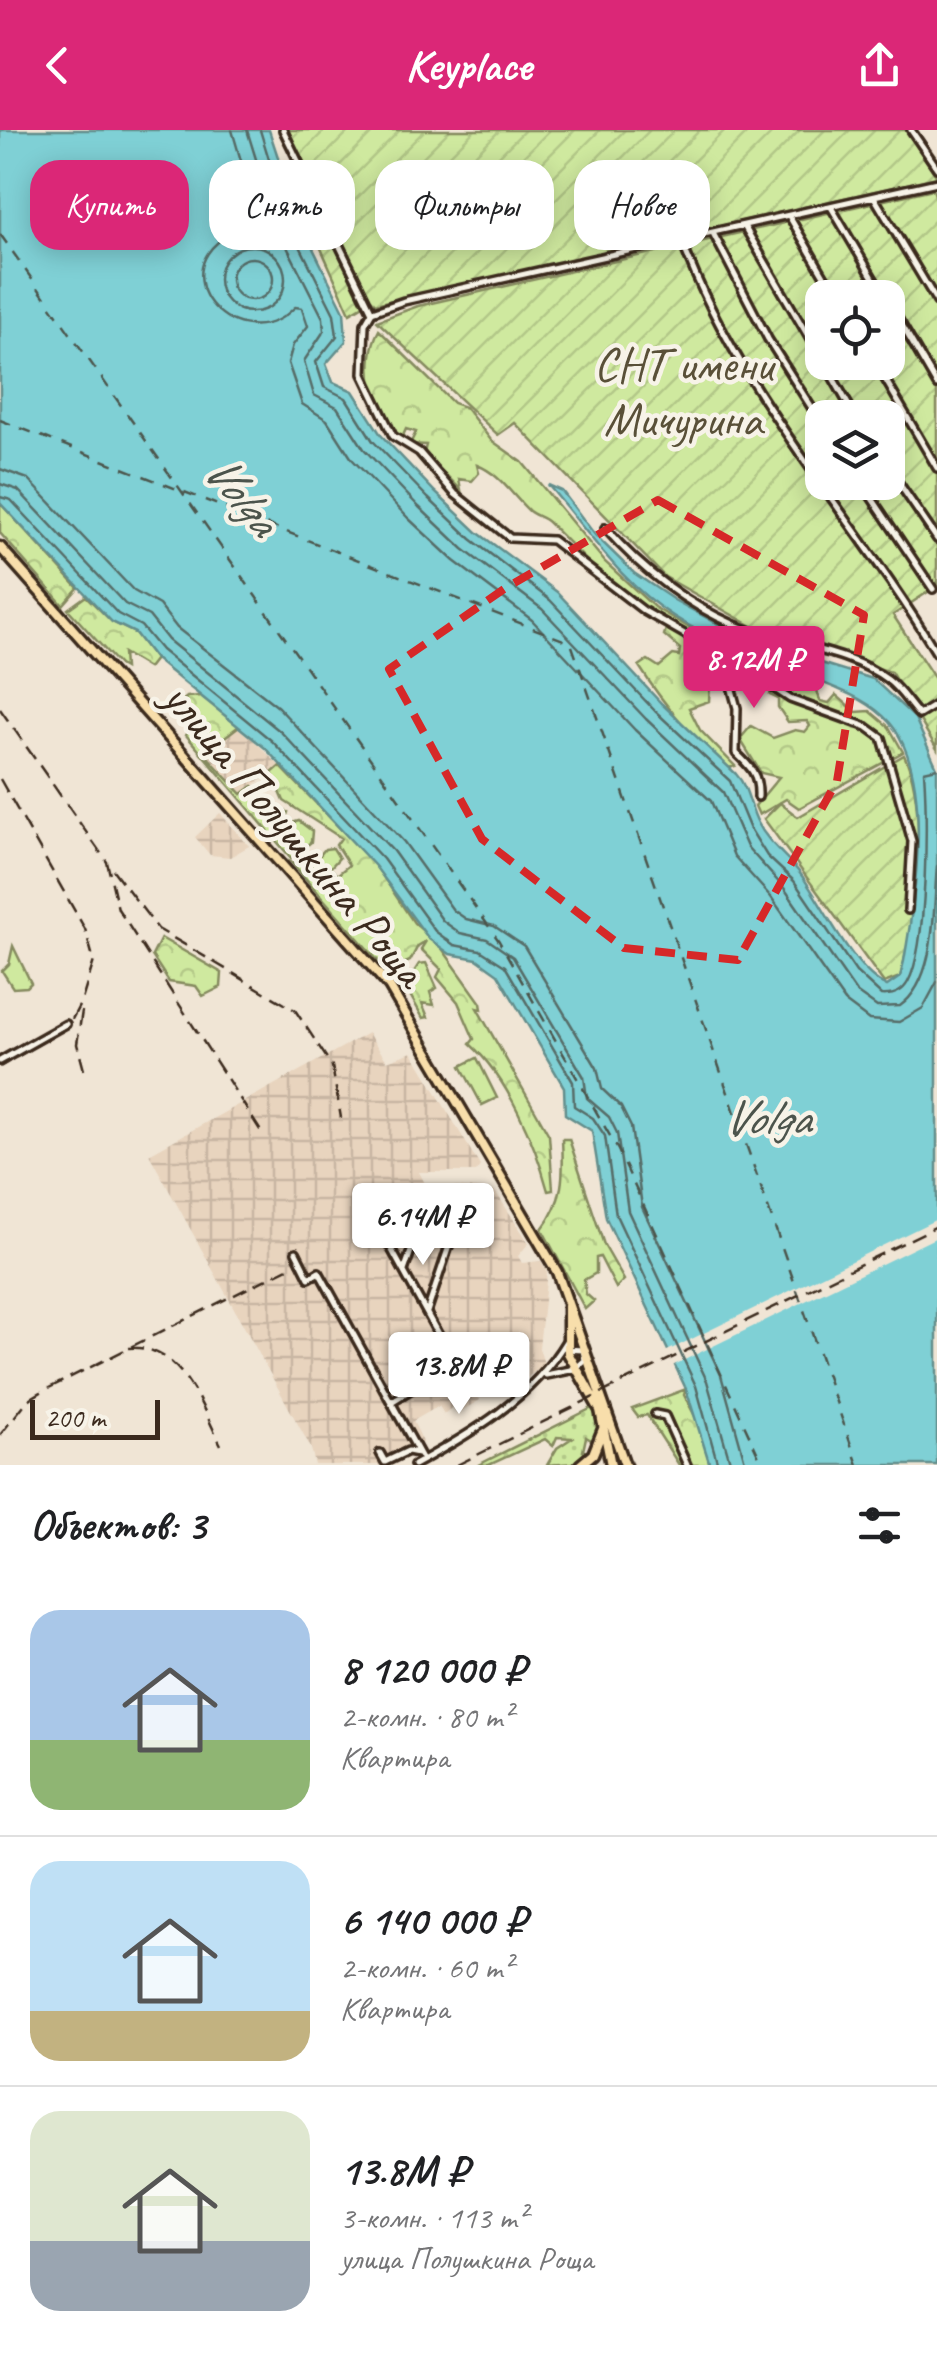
<!DOCTYPE html>
<html lang="ru">
<head>
<meta charset="utf-8">
<style>
	:root { --surface:#fff; --page:#f6f6f6; --text:#202124; --muted:#757577; --line:#e0e0e0; --accent:#db2777 }
	body { margin:0; font-family:Caveat,sans-serif; background:var(--page); color:var(--text); height:100vh; display:flex; flex-direction:column; font-size:38px; white-space:nowrap }
	* { box-sizing:border-box; margin:0 }
	p { font-size:32px; color:var(--muted) }
	.icon { flex:none; width:55px; height:55px; fill:none; stroke:currentColor; stroke-width:2; stroke-linecap:round; stroke-linejoin:round }
	.map { position:relative; height:1335px; overflow:hidden }
	.sheet { display:flex; flex-direction:column; background:var(--surface); flex:1 }
	.sheet>* { flex:none }
	.hud { position:absolute; left:30px; top:30px; width:878px; height:90px; display:flex; gap:20px }
	.tools { position:absolute; left:805px; top:150px; display:grid; gap:20px }
	.tools a { display:grid; place-items:center; width:100px; height:100px; border-radius:20px; background:var(--surface); box-shadow:0 5px 25px #0003; font-size:50px }
	.scale { position:absolute; left:30px; bottom:25px; width:130px; box-sizing:border-box; padding-left:10px; border:5px solid #3b2a1e; border-top:0; font-size:28px; line-height:35px; white-space:nowrap; color:#3b2a1e; -webkit-text-stroke:8px #f7f3e8; paint-order:stroke }
	.price { position:absolute; translate:-50% -85px; padding:0 22px; border-radius:10px; background:#fff; color:#222; font-size:32px; line-height:65px; filter:drop-shadow(0 2px 5px #0008) }
	.price::after { content:''; position:absolute; left:50%; top:60px; width:30px; height:22px; margin-left:-15px; background:inherit; clip-path:polygon(0 0,100% 0,50% 100%) }
	.price.on { background:var(--accent); color:#fff }
	ul { padding:0; list-style:none }
	li { display:flex; align-items:center; gap:30px; height:250px; padding:0 30px }
	li+li { border-top:2px solid var(--line) }
	li span { display:grid; place-items:center; flex:none; width:280px; height:200px; border-radius:30px; color:#555 }
	li>.icon { margin-inline-start:auto }
	span .icon { width:120px; height:120px; fill:#fffc; stroke-width:1 }
	li b { font-size:42px }
	h2 { display:flex; justify-content:space-between; align-items:center; height:120px; padding:0 30px; font-size:42px }
	.pill { padding:0 35px; border-radius:30px; background:var(--surface); box-shadow:0 5px 25px #0003; font-size:35px; line-height:90px }
	.pill.on { background:var(--accent); color:#fff }
	header { display:flex; justify-content:space-between; align-items:center; height:130px; padding:0 30px; background:var(--accent); color:#fff; font-size:45px; font-weight:700 }
	.map>svg:first-child { display:block }
</style>
</head>
<body>
<header><svg class="icon" aria-label="back" viewBox="0 0 24 24"><path d="M15 5l-7 7 7 7"/></svg>Keyplace<svg class="icon" aria-label="share" viewBox="0 0 24 24"><path d="M12 15V3M7 8l5-5 5 5M5 13v7h14v-7"/></svg></header>
<div class="map">
<svg width="937" height="1335" viewBox="0 0 937 1335">
	<defs>
		<pattern id="industrial-grid" width="8" height="8" patternUnits="userSpaceOnUse" patternTransform="scale(2.5)"><rect width="8" height="8" fill="#e8d4be"/><path d="M0 4h8M4 0v8" fill="none" stroke="#c8b6a3"/></pattern>
		<pattern id="grass-dots" width="8" height="8" patternUnits="userSpaceOnUse" patternTransform="scale(2.5)"><rect width="8" height="8" fill="#cfe99f"/><path d="M2 2h.1M6 6h.1" fill="none" stroke="#b3c888" stroke-width="1.8" stroke-linecap="round"/></pattern>
		<pattern id="forest-crowns" width="20" height="18" patternUnits="userSpaceOnUse" patternTransform="scale(2.5)"><rect width="20" height="18" fill="#cfe99f"/><path d="M2 6a3 3 0 1 1 6 0M12 15a3 3 0 1 1 6 0" fill="none" stroke="#b3c888"/></pattern>
		<pattern id="garden-furrows" width="10" height="10" patternUnits="userSpaceOnUse" patternTransform="scale(2.5)"><rect width="10" height="10" fill="#cfe99f"/><path d="M-1 1l2-2M0 10L10 0M9 11l2-2" fill="none" stroke="#b3c888"/></pattern>
	</defs>
	<rect width="100%" height="100%" fill="#f0e5d5"/>
	<filter id="ink" filterUnits="userSpaceOnUse"><feTurbulence type="fractalNoise" baseFrequency=".01" numOctaves="2"/><feDisplacementMap in="SourceGraphic" scale="20" xChannelSelector="R" yChannelSelector="G"/><feConvolveMatrix kernelMatrix="1 2 1 2 8 2 1 2 1" color-interpolation-filters="sRGB"/></filter>
	<g filter="url(#ink)">
		<path fill="url(#industrial-grid)" d="M 239,596 L 280,636 L 242,664 L 204,622 Z
			M 220,683 L 249,716 L 230,727 L 210,725 L 195,707 Z
			M 368,903 L 387,931 L 412,922 L 480,1036 L 476,1042 L 419,1042 L 429,1061 L 454,1057 L 495,1061 L 529,1113 L 518,1126 L 522,1133 L 541,1131 L 547,1142 L 539,1218 L 544,1234 L 517,1256 L 494,1227 L 479,1224 L 463,1232 L 480,1270 L 459,1282 L 455,1275 L 444,1284 L 439,1276 L 413,1291 L 423,1312 L 385,1335 L 315,1335 L 311,1318 L 149,1024 Z"/>
		<path fill="url(#grass-dots)" stroke="#858a5e" stroke-width="2.5" d="M 596,1276 L 601,1298 L 596,1313 L 586,1307 L 583,1321 L 589,1322 L 576,1333 L 547,1335 L 557,1318 L 572,1308 L 557,1307 L 553,1316 L 545,1309 L 489,1335 L 478,1335 Z"/>
		<path fill="url(#forest-crowns)" stroke="#858a5e" stroke-width="2.5" d="M 379,200 L 453,273 L 465,277 L 491,310 L 522,332 L 605,432 L 654,477 L 722,517 L 775,539 L 773,545 L 726,530 L 710,554 L 709,571 L 689,578 L 700,600 L 735,636 L 729,638 C 694,610 663,574 639,536 L 648,530 L 659,537 L 673,525 L 679,526 L 680,519 L 664,505 L 666,499 L 674,502 L 676,498 C 632,481 583,426 549,393 C 543,387 535,386 529,381 C 511,364 500,344 477,335 L 479,343 L 472,351 L 459,349 L 461,360 L 424,323 L 426,315 L 410,314 L 416,302 L 406,299 L 402,308 C 372,286 361,232 379,200 Z
			M 0,373 L 78,458 L 63,475 L 0,403 Z
			M 86,466 L 112,492 L 135,503 L 155,529 L 148,538 L 123,523 L 124,538 L 119,535 L 68,479 Z
			M 789,550 L 817,560 L 820,571 L 829,573 L 836,565 L 856,582 L 870,581 L 889,597 L 903,622 L 799,678 L 786,669 L 759,685 L 755,676 L 779,647 L 761,643 L 740,609 L 751,596 L 773,608 L 795,600 L 805,602 L 810,596 L 807,591 L 788,592 L 778,577 L 778,569 L 770,565 L 772,558 L 784,559 Z
			M 201,566 L 239,596 L 204,623 L 242,664 L 253,656 L 273,678 L 288,682 L 286,688 L 292,693 L 299,691 L 312,701 L 311,712 L 291,728 L 186,605 L 188,601 L 176,576 L 187,567 Z
			M 280,636 L 376,736 L 414,793 L 441,817 L 481,873 L 482,879 L 477,878 L 549,1005 L 553,1060 L 548,1061 C 535,1013 508,948 470,914 L 474,909 L 458,872 L 437,847 L 441,839 L 421,819 L 426,811 L 418,816 L 410,831 L 387,841 L 291,732 L 309,738 L 325,719 L 333,718 L 339,728 L 330,738 L 337,745 L 349,735 L 336,715 L 341,708 L 284,671 L 272,643 Z
			M 161,808 L 222,843 L 221,857 L 203,866 L 196,856 L 169,852 L 152,826 Z
			M 13,816 L 31,853 L 27,857 L 13,858 L 2,841 L 9,834 Z
			M 426,833 L 437,858 L 430,862 L 434,875 L 422,873 L 428,887 L 423,888 L 405,856 L 419,834 Z
			M 562,1009 L 569,1009 L 604,1115 L 624,1150 L 616,1158 L 600,1127 L 596,1128 L 596,1143 L 584,1150 L 586,1164 L 594,1171 L 585,1179 L 542,1099 C 564,1071 564,1045 562,1009 Z
			M 686,1259 L 684,1265 L 699,1294 L 710,1335 L 679,1335 L 647,1285 L 638,1287 L 632,1279 Z"/>
		<path fill="url(#garden-furrows)" stroke="#858a5e" stroke-width="2.5" fill-rule="evenodd" d="M 287,0 L 906,0 L 937,47 L 375,174 L 372,170 L 350,183 L 311,96 L 329,85 Z
			M 933,59 L 937,71 L 937,456 L 893,485 L 937,552 L 937,619 L 891,542 L 761,501 L 665,447 L 515,293 L 498,305 L 377,191 L 418,176 ZM 822,168 L 888,168 L 888,232 L 822,232 ZM 822,288 L 888,288 L 888,352 L 822,352 Z
			M 904,625 C 929,675 916,792 900,847 L 884,853 L 764,689 L 780,673 L 798,687 Z"/>
		<path fill="#cfe99f" stroke="#858a5e" stroke-width="2.5" d="M 477,928 L 497,968 L 482,975 L 461,936 Z"/>
		<path fill="#7fd0d5" stroke="#648e8c" stroke-width="2.5" d="M 0,0 L 269,0 L 298,88 L 344,181 L 346,211 L 326,234 L 333,252 L 353,261 L 381,305 L 435,362 L 477,402 L 557,462 L 662,574 L 736,644 C 749,658 749,676 758,693 C 769,715 789,727 802,746 C 823,775 854,842 887,856 L 900,847 L 904,831 C 915,769 931,663 899,606 C 887,584 862,569 840,560 C 784,536 725,519 673,486 C 620,453 588,401 548,355 L 562,361 L 595,405 L 634,443 L 674,470 L 749,511 L 873,549 L 915,588 L 937,638 L 937,1335 L 710,1335 L 686,1259 L 606,1088 L 592,1001 L 565,984 L 564,957 L 498,844 L 477,829 L 450,824 L 429,809 L 375,736 L 265,618 L 155,529 L 135,503 L 112,492 L 0,373 Z"/>
		<path fill="#f0e5d5" d="M 937,1089 L 937,1107 L 670,1237 L 663,1223 Z"/>
		<g fill="none" stroke-linecap="round" stroke-linejoin="round">
			<path stroke="#566c67" stroke-width="2.5" d="M 232,0 L 261,99 C 250,107 232,100 218,112 C 167,156 244,230 295,177 L 302,178 L 308,196 L 293,215 L 288,233 L 302,274 L 327,290 L 352,329 L 408,388 L 454,431 L 532,490 L 635,600 L 711,671 L 734,726 L 771,767 L 845,872 L 869,890 L 899,892 L 923,878 L 937,852
				M 247,0 L 277,97 L 323,188 L 324,201 L 304,231 L 314,265 L 337,277 L 364,319 L 419,377 L 463,419 L 542,479 L 646,589 L 723,662 L 747,717 L 784,758 L 856,862 L 877,877 L 900,876 C 937,850 933,778 937,736
				M 260,0 L 288,92 L 334,184 L 337,206 L 316,232 L 324,257 L 346,268 L 373,311 L 428,368 L 471,409 L 550,470 L 655,581 L 730,651 L 749,697 L 767,726 L 794,751 L 856,842 L 881,865 C 893,866 902,863 908,852 C 928,816 927,685 924,641 L 937,638
				M219 149a33 33 0 1 1 66 0a33 33 0 1 1-66 0Z
				M231 149a21 21 0 1 1 42 0a21 21 0 1 1-42 0Z
				M 0,339 L 28,349 L 134,461 L 159,475 L 177,498 L 278,577 L 404,712 L 453,780 L 466,789 L 494,796 L 524,816 L 597,938 L 602,959 L 621,977 L 631,997 L 642,1077 L 721,1245 L 746,1335
				M 0,354 L 18,360 L 125,474 L 149,486 L 168,510 L 281,602 L 393,721 L 443,791 L 460,803 L 487,809 L 513,827 L 584,947 L 587,968 L 609,987 L 617,1003 L 628,1081 L 707,1251 L 731,1335
				M 0,367 L 11,370 L 118,484 L 141,496 L 161,520 L 272,611 L 383,729 L 435,801 L 454,815 L 480,820 L 505,836 L 573,952 L 574,976 L 593,988 L 605,1006 L 616,1085 L 696,1256 L 718,1335"/>
			<path stroke="#4c544c" stroke-width="2.5" stroke-dasharray="12 10" stroke-linecap="butt" d="M 0,104 L 499,811 L 618,1020 L 763,1335
				M 0,290 L 571,513 L 858,1335"/>
			<g stroke="#3b2a1e" stroke-width="12">
				<path id="minor" d="M 283,0 L 372,182
					M 911,0 L 937,38
					M 874,67 L 937,172
					M 831,77 L 885,168
					M 789,86 L 837,168
					M 744,96 L 822,230
					M 713,103 L 768,209 L 822,294
					M 681,109 C 737,262 854,386 937,524
					M 888,171 L 937,255
					M 824,232 L 856,288
					M 875,232 L 937,338
					M 888,337 L 937,409
					M 861,352 L 933,459
					M 605,398 C 641,439 684,473 735,495 C 782,515 847,519 888,550 C 900,559 909,574 919,585 L 937,574
					M 725,534 L 748,541 L 790,569 L 867,597 L 882,608 L 912,711 L 908,780
					M 758,667 C 759,645 751,637 736,623 L 737,578 L 725,534 L 700,513 L 644,481 L 552,410 L 510,408 L 455,364 L 419,322 L 393,306 L 363,244 L 365,194 L 372,182 L 404,171 L 937,52
					M 0,931 L 66,894
					M 377,1093 L 454,1233 L 391,1272
					M 296,1122 L 309,1148 L 319,1142 L 423,1330
					M 404,1141 L 417,1104
					M 427,1182 L 453,1104
					M 546,1245 L 575,1239 L 585,1230 L 583,1220 L 566,1219
					M 655,1284 L 665,1286 L 687,1335
					M 380,1323 L 385,1332 L 408,1321 L 418,1323
					M 414,1335 C 471,1304 532,1268 566,1211"/>
			</g>
			<g stroke="#3b2a1e" stroke-width="15">
				<path id="major" d="M 0,417 L 389,856 L 557,1142 L 625,1335
					M 568,1176 L 568,1223 L 600,1280 L 611,1335
					M 580,1335 L 593,1324 L 603,1299"/>
			</g>
			<use href="#minor" stroke="#f7f3e8" stroke-width="5"/>
			<use href="#major" stroke="#f8deab" stroke-width="8"/>
			<path stroke="#3b2a1e" stroke-width="2.5" stroke-dasharray="15 8" stroke-linecap="butt" d="M 0,579 L 107,732 L 118,779 L 262,1003
				M 0,649 L 85,799 L 94,831 L 82,870 L 68,897 L 0,937
				M 113,740 L 158,799 L 295,880 L 332,936 L 341,988
				M 82,881 L 77,914 L 84,940
				M 128,1218 C 181,1213 201,1276 221,1315
				M 0,1305 L 28,1270 L 43,1261 L 296,1134
				M 457,1335 L 937,1096"/>
		</g>
	</g>
	<path fill="none" stroke="#d62828" stroke-width="8" stroke-dasharray="20 12" stroke-linejoin="round" d="M 658,370 L 864,485 L 837,651 L 738,830 L 624,818 L 482,709 L 389,539 L 504,459 Z"/>
	<g text-anchor="middle" stroke-width="9" stroke-linejoin="round" paint-order="stroke">
		<g font-size="48" fill="#595038" stroke="#f7f3e8">
			<text x="683" y="250">СНТ имени<tspan x="683" dy="55">Мичурина</tspan></text>
		</g>
		<g font-size="48" fill="#3b2a1e" stroke="#f7f3e8">
			<text transform="translate(296 703) rotate(50)" y="17">улица Полушкина Роща</text>
		</g>
		<g font-size="50" font-style="italic" fill="#4c544c" stroke="#f7f3e8">
			<text transform="translate(243 363) rotate(51)" y="18">Volga</text>
			<text x="766" y="1004">Volga</text>
		</g>
	</g>
</svg>
<div class="tools">
<a><svg class="icon" aria-label="locate" viewBox="0 0 24 24"><circle cx="12" cy="12" r="6"/><path d="M12 2v4M12 18v4M2 12h4M18 12h4"/></svg></a>
<a><svg class="icon" aria-label="layers" viewBox="0 0 24 24"><path d="M12 4l9 5-9 5-9-5zM3 14l9 5 9-5"/></svg></a>
</div>
<div class="scale">200 m</div>
<b class="price on" style="left:754px;top:581px">8.12M ₽</b>
<b class="price" style="left:423px;top:1138px">6.14M ₽</b>
<b class="price" style="left:459px;top:1287px">13.8M ₽</b>
<div class="hud">
<a class="pill on">Купить</a>
<a class="pill">Снять</a>
<a class="pill">Фильтры</a>
<a class="pill">Новое</a>
</div>
</div>
<section class="sheet">
<h2>Объектов: 3<svg class="icon" aria-label="filters" viewBox="0 0 24 24"><path d="M4 7h16M4 17h16"/><circle cx="9" cy="7" r="2"/><circle cx="15" cy="17" r="2"/></svg></h2>
<ul>
<li><span style="background:linear-gradient(#a9c7e8 65%,#8fb573 0)"><svg class="icon" aria-label="home" viewBox="0 0 24 24"><path d="M3 11l9-7 9 7M6 9v11h12V9"/></svg></span><div><b>8 120 000 ₽</b><p>2-комн. · 80 m²</p><p>Квартира</p></div></li>
<li><span style="background:linear-gradient(#bfe0f5 75%,#c2b280 0)"><svg class="icon" aria-label="home" viewBox="0 0 24 24"><path d="M3 11l9-7 9 7M6 9v11h12V9"/></svg></span><div><b>6 140 000 ₽</b><p>2-комн. · 60 m²</p><p>Квартира</p></div></li>
<li><span style="background:linear-gradient(#dfe7d0 65%,#9aa5b1 0)"><svg class="icon" aria-label="home" viewBox="0 0 24 24"><path d="M3 11l9-7 9 7M6 9v11h12V9"/></svg></span><div><b>13.8M ₽</b><p>3-комн. · 113 m²</p><p>улица Полушкина Роща</p></div></li>
</ul>
</section>
</body>
</html>
